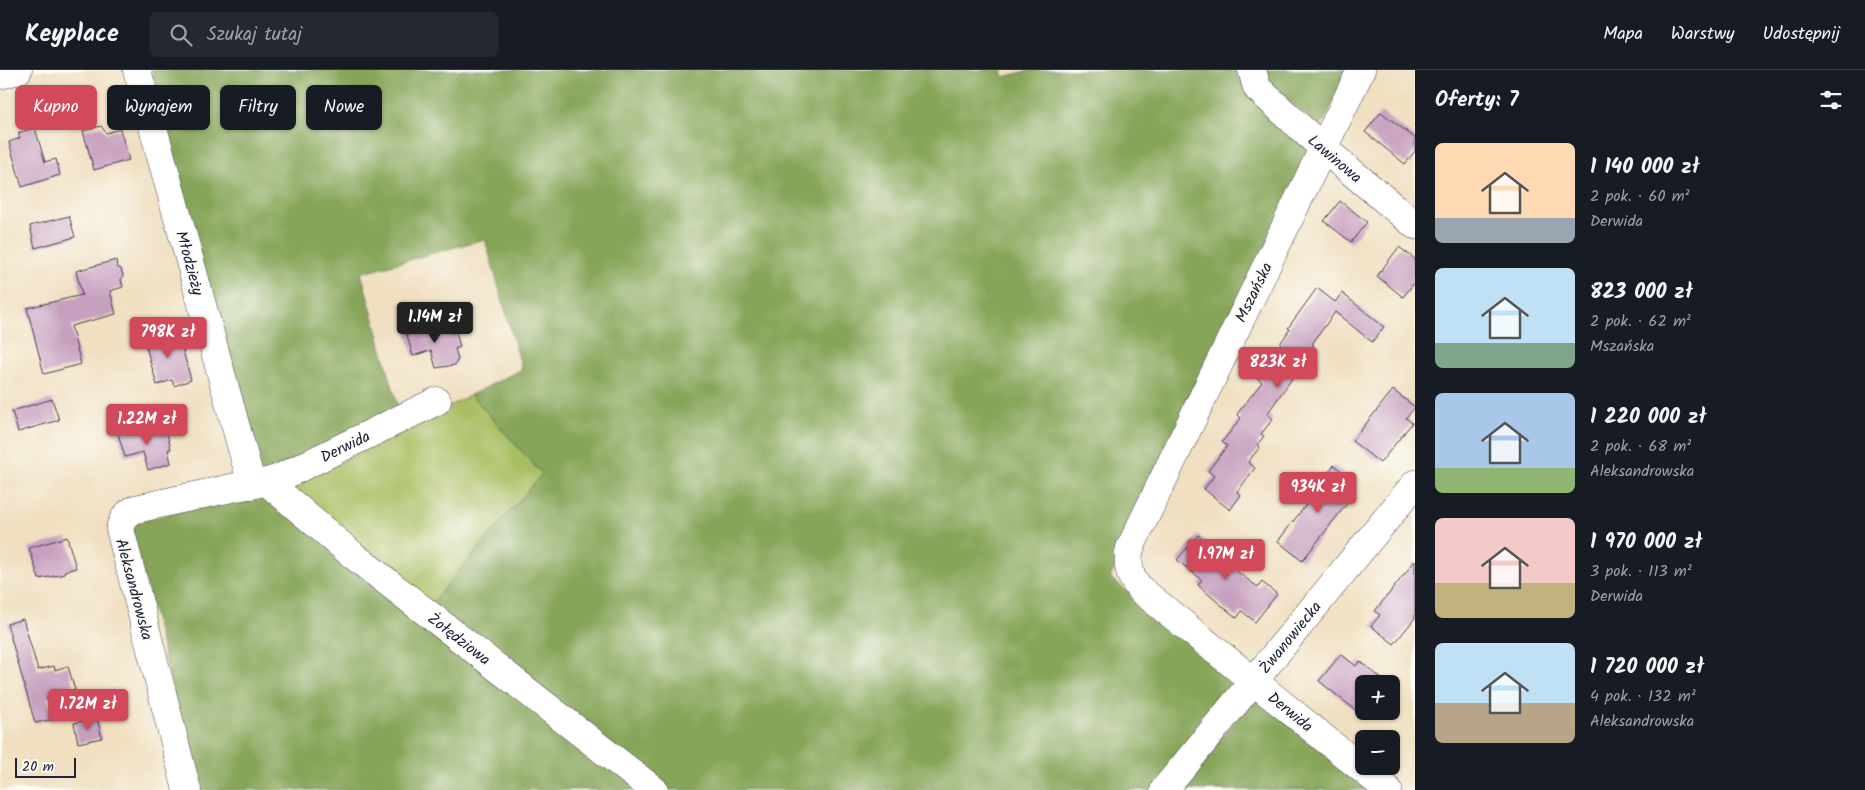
<!DOCTYPE html>
<html lang="pl">
<head>
<meta charset="utf-8">
<style>
	:root { --surface:#171b24; --page:#242831; --text:#f1f3f6; --muted:#9ea1a6; --line:#363941; --accent:#d1495b }
	body { margin:0; font-family:Kalam,sans-serif; background:var(--page); color:var(--text); height:100vh; display:flex; flex-direction:column; font-size:19px; white-space:nowrap }
	* { box-sizing:border-box; margin:0 }
	p { font-size:16px; color:var(--muted) }
	.icon { flex:none; width:28px; height:28px; fill:none; stroke:currentColor; stroke-width:2; stroke-linecap:round; stroke-linejoin:round }
	.map { position:relative; flex:1; overflow:hidden }
	.details { display:flex; flex-direction:column; background:var(--surface); width:450px }
	.details>* { flex:none }
	.guide { position:absolute; left:15px; top:15px; width:475px; height:45px; display:flex; gap:10px }
	.buttons { position:absolute; left:1355px; top:605px; display:grid; gap:10px }
	.buttons a { display:grid; place-items:center; width:45px; height:45px; border-radius:8px; background:var(--surface); box-shadow:0 1px 4px #0004; font-size:25px }
	.scale { position:absolute; left:15px; bottom:12px; width:61px; box-sizing:border-box; padding-left:5px; border:2px solid #22223b; border-top:0; font-size:14px; line-height:18px; white-space:nowrap; color:#22223b; -webkit-text-stroke:4px #fdfcf7; paint-order:stroke }
	.price { position:absolute; translate:-50% -42px; padding:0 11px; border-radius:5px; background:var(--accent); color:#fff; font-size:16px; line-height:32px; filter:drop-shadow(0 1px 2px #0008) }
	.price::after { content:''; position:absolute; left:50%; top:30px; width:15px; height:11px; margin-left:-8px; background:inherit; clip-path:polygon(0 0,100% 0,50% 100%) }
	.price.selected { background:#222; color:#fff }
	ul { padding:0; list-style:none }
	li { display:flex; align-items:center; gap:15px; height:125px; padding:0 20px }
	li span { display:grid; place-items:center; flex:none; width:140px; height:100px; border-radius:8px; color:#555 }
	li>.icon { margin-inline-start:auto }
	span .icon { width:60px; height:60px; fill:#fffc; stroke-width:1 }
	li b { font-size:21px }
	h2 { display:flex; justify-content:space-between; align-items:center; height:60px; padding:0 20px; font-size:21px }
	.pill { padding:0 18px; border-radius:8px; background:var(--surface); box-shadow:0 1px 4px #0004; font-size:18px; line-height:45px }
	.pill.selected { background:var(--accent); color:#fff }
	header { display:flex; align-items:center; gap:30px; box-sizing:border-box; height:70px; padding:0 25px; background:var(--surface); border-bottom:1px solid var(--line) }
	header strong { font-size:24px }
	nav { display:flex; gap:28px; margin-inline-start:auto; font-size:18px }
	.search { width:350px; height:45px; background:var(--page); display:flex; align-items:center; gap:12px; box-sizing:border-box; padding:0 18px; border-radius:8px; color:var(--muted); font-size:19px }
	main { display:flex; flex:1; min-height:0 }
	.map>svg:first-child { display:block }
</style>
</head>
<body>
<header>
<strong>Keyplace</strong>
<div class="search"><svg class="icon" aria-label="search" viewBox="0 0 24 24"><circle cx="10" cy="10" r="6"/><path d="M15 15l6 6"/></svg>Szukaj tutaj</div>
<nav><a>Mapa</a><a>Warstwy</a><a>Udostępnij</a></nav>
</header>
<main>
<div class="map">
<svg width="1415" height="720" viewBox="0 0 1415 720">
	<rect width="100%" height="100%" fill="#fdfcf7"/>
	<filter id="ink" filterUnits="userSpaceOnUse"><feTurbulence type="fractalNoise" baseFrequency=".02" numOctaves="2"/><feDisplacementMap in="SourceGraphic" scale="10" xChannelSelector="R" yChannelSelector="G"/><feConvolveMatrix kernelMatrix="1 2 1 2 8 2 1 2 1" color-interpolation-filters="sRGB"/></filter>
	<filter id="wash" filterUnits="userSpaceOnUse"><feTurbulence type="fractalNoise" baseFrequency=".0096" numOctaves="4" result="noise"/><feDisplacementMap in="SourceGraphic" scale="20" xChannelSelector="R" yChannelSelector="G"/><feGaussianBlur stdDeviation="1.12" result="paint"/><feColorMatrix in="noise" values="0 0 0 0 0 0 0 0 0 0 0 0 0 0 0 0 0 1.4 0 .05"/><feComposite in="paint" operator="in"/></filter>
	<g filter="url(#wash)">
		<rect width="100%" height="100%" fill="#f0dfc0"/>
		<path fill="#a9be62" stroke="#66704e" d="M 471,325 L 542,404 L 431,534 L 290,418 Z"/>
		<path fill="#86a558" stroke="#54644a" d="M 152,0 L 1002,0 L 1004,7 L 1030,0 L 1243,0 L 1307,80 L 1307,95 L 1110,508 L 1241,608 L 1151,720 L 667,720 L 431,534 L 542,404 L 471,325 L 522,299 L 485,169 L 361,203 L 399,340 L 256,409 Z
			M 1262,0 L 1349,0 L 1321,57 L 1266,13 Z
			M 261,420 L 642,720 L 198,720 L 131,454 Z
			M 1254,628 L 1371,720 L 1178,720 Z"/>
		<g id="blocks">
			<path fill="#c7a0c0" d="M 1381,42 L 1415,68 L 1415,81 L 1405,94 L 1365,62 Z
				M 101,56 L 106,63 L 120,59 L 129,90 L 94,100 L 83,61 Z
				M 35,58 L 45,92 L 56,89 L 60,105 L 22,117 L 9,72 L 20,68 L 18,63 Z
				M 1340,131 L 1367,152 L 1351,172 L 1324,151 Z
				M 69,146 L 75,167 L 35,178 L 30,156 Z
				M 1399,177 L 1415,189 L 1415,212 L 1403,227 L 1377,206 Z
				M 116,190 L 117,197 L 121,199 L 123,206 L 121,210 L 123,217 L 110,221 L 116,244 L 71,256 L 81,294 L 44,304 L 27,238 L 82,225 L 76,201 Z
				M 1317,218 L 1335,232 L 1342,223 L 1384,257 L 1372,272 L 1335,242 L 1312,274 L 1314,275 L 1296,299 L 1298,300 L 1267,344 L 1273,349 L 1261,364 L 1264,366 L 1257,375 L 1260,377 L 1248,392 L 1255,398 L 1237,422 L 1241,425 L 1230,440 L 1204,419 L 1214,406 L 1208,401 L 1227,376 L 1222,372 L 1241,348 L 1237,344 L 1262,312 L 1257,308 L 1290,259 L 1288,258 Z
				M 448,254 L 451,263 L 456,262 L 460,277 L 455,279 L 458,289 L 455,295 L 436,298 L 431,280 L 413,286 L 406,262 L 431,255 L 435,258 Z
				M 177,259 L 191,310 L 174,316 L 172,310 L 157,315 L 145,273 L 161,269 L 159,264 Z
				M 1393,320 L 1415,337 L 1406,348 L 1412,353 L 1380,393 L 1352,371 Z
				M 52,329 L 59,350 L 18,362 L 12,341 Z
				M 160,355 L 163,364 L 167,363 L 171,379 L 168,380 L 171,393 L 148,400 L 143,382 L 125,387 L 118,364 L 143,357 L 147,359 Z
				M 1334,395 L 1354,411 L 1347,421 L 1353,426 L 1302,491 L 1278,471 L 1309,431 L 1308,430 Z
				M 1198,465 L 1221,485 L 1219,487 L 1244,507 L 1258,517 L 1262,512 L 1277,524 L 1255,552 L 1242,541 L 1237,548 L 1221,535 L 1198,515 L 1202,510 L 1177,490 Z
				M 67,467 L 76,498 L 64,501 L 65,504 L 39,509 L 29,478 Z
				M 1415,491 L 1415,548 L 1394,574 L 1371,556 L 1380,545 L 1375,541 Z
				M 23,549 L 38,600 L 54,596 L 55,600 L 68,596 L 75,620 L 47,628 L 54,649 L 35,653 L 7,554 Z
				M 1341,584 L 1356,596 L 1360,591 L 1388,614 L 1364,614 L 1364,637 L 1359,643 L 1319,611 Z
				M 97,648 L 102,668 L 78,673 L 74,653 Z"/>
		</g>
	</g>
	<g filter="url(#ink)">
		<use href="#blocks" fill-opacity="0" stroke="#413e4f" stroke-width="1"/>
		<g fill="none" stroke-linecap="round" stroke-linejoin="round">
			<g stroke="#413e4f" stroke-width="29">
				<g id="minor">
					<path id="s1" d="M 137,0 L 252,415"/>
					<path id="s2" d="M 1252,0 L 1257,18 L 1324,79 L 1415,155"/>
					<path id="s3" d="M 1361,0 L 1130,478 C 1126,495 1130,508 1141,520 L 1388,720"/>
					<path d="M 0,5 L 18,0"/>
					<path id="s4" d="M 267,412 L 354,486 L 654,720"/>
					<path id="s5" d="M 187,720 L 120,459 C 123,449 126,443 136,439 L 236,417 L 267,412 L 277,409 L 437,331"/>
					<path id="s6" d="M 1164,720 L 1415,414"/>
				</g>
			</g>
			<use href="#minor" stroke="#fff" stroke-width="28"/>
		</g>
	</g>
	<g text-anchor="middle" stroke-width="4" stroke-linejoin="round" paint-order="stroke">
		<g font-size="16" fill="#22223b" stroke="#fdfcf7">
			<text dy="6" stroke="none"><textPath href="#s2" startOffset="124">Lawinowa</textPath></text>
			<text dy="6" stroke="none"><textPath href="#s1" startOffset="200">Młodzieży</textPath></text>
			<text transform="translate(1253 222) rotate(-64)" y="6">Mszańska</text>
			<text dy="6" stroke="none"><textPath href="#s5" startOffset="516">Derwida</textPath></text>
			<text transform="translate(135 519) rotate(75)" y="6">Aleksandrowska</text>
			<text dy="6" stroke="none"><textPath href="#s6" startOffset="198">Żwanowiecka</textPath></text>
			<text dy="6" stroke="none"><textPath href="#s4" startOffset="248">Żołędziowa</textPath></text>
			<text dy="6" stroke="none"><textPath href="#s3" startOffset="769">Derwida</textPath></text>
		</g>
	</g>
</svg>
<div class="buttons">
<a>+</a>
<a>−</a>
</div>
<div class="scale">20 m</div>
<b class="price selected" style="left:435px;top:274px">1.14M zł</b>
<b class="price" style="left:168px;top:289px">798K zł</b>
<b class="price" style="left:1278px;top:319px">823K zł</b>
<b class="price" style="left:147px;top:376px">1.22M zł</b>
<b class="price" style="left:1318px;top:444px">934K zł</b>
<b class="price" style="left:1226px;top:511px">1.97M zł</b>
<b class="price" style="left:88px;top:661px">1.72M zł</b>
<div class="guide">
<a class="pill selected">Kupno</a>
<a class="pill">Wynajem</a>
<a class="pill">Filtry</a>
<a class="pill">Nowe</a>
</div>
</div>
<section class="details">
<h2>Oferty: 7<svg class="icon" aria-label="filters" viewBox="0 0 24 24"><path d="M4 7h16M4 17h16"/><circle cx="9" cy="7" r="2"/><circle cx="15" cy="17" r="2"/></svg></h2>
<ul>
<li><span style="background:linear-gradient(#ffd9b3 75%,#9aa5b1 0)"><svg class="icon" aria-label="home" viewBox="0 0 24 24"><path d="M3 11l9-7 9 7M6 9v11h12V9"/></svg></span><div><b>1 140 000 zł</b><p>2 pok. · 60 m²</p><p>Derwida</p></div></li>
<li><span style="background:linear-gradient(#bfe0f5 75%,#7fa58c 0)"><svg class="icon" aria-label="home" viewBox="0 0 24 24"><path d="M3 11l9-7 9 7M6 9v11h12V9"/></svg></span><div><b>823 000 zł</b><p>2 pok. · 62 m²</p><p>Mszańska</p></div></li>
<li><span style="background:linear-gradient(#a9c7e8 75%,#8fb573 0)"><svg class="icon" aria-label="home" viewBox="0 0 24 24"><path d="M3 11l9-7 9 7M6 9v11h12V9"/></svg></span><div><b>1 220 000 zł</b><p>2 pok. · 68 m²</p><p>Aleksandrowska</p></div></li>
<li><span style="background:linear-gradient(#f6c9c9 65%,#c2b280 0)"><svg class="icon" aria-label="home" viewBox="0 0 24 24"><path d="M3 11l9-7 9 7M6 9v11h12V9"/></svg></span><div><b>1 970 000 zł</b><p>3 pok. · 113 m²</p><p>Derwida</p></div></li>
<li><span style="background:linear-gradient(#bfe0f5 60%,#b9a48a 0)"><svg class="icon" aria-label="home" viewBox="0 0 24 24"><path d="M3 11l9-7 9 7M6 9v11h12V9"/></svg></span><div><b>1 720 000 zł</b><p>4 pok. · 132 m²</p><p>Aleksandrowska</p></div></li>
</ul>
</section>
</main>
</body>
</html>
